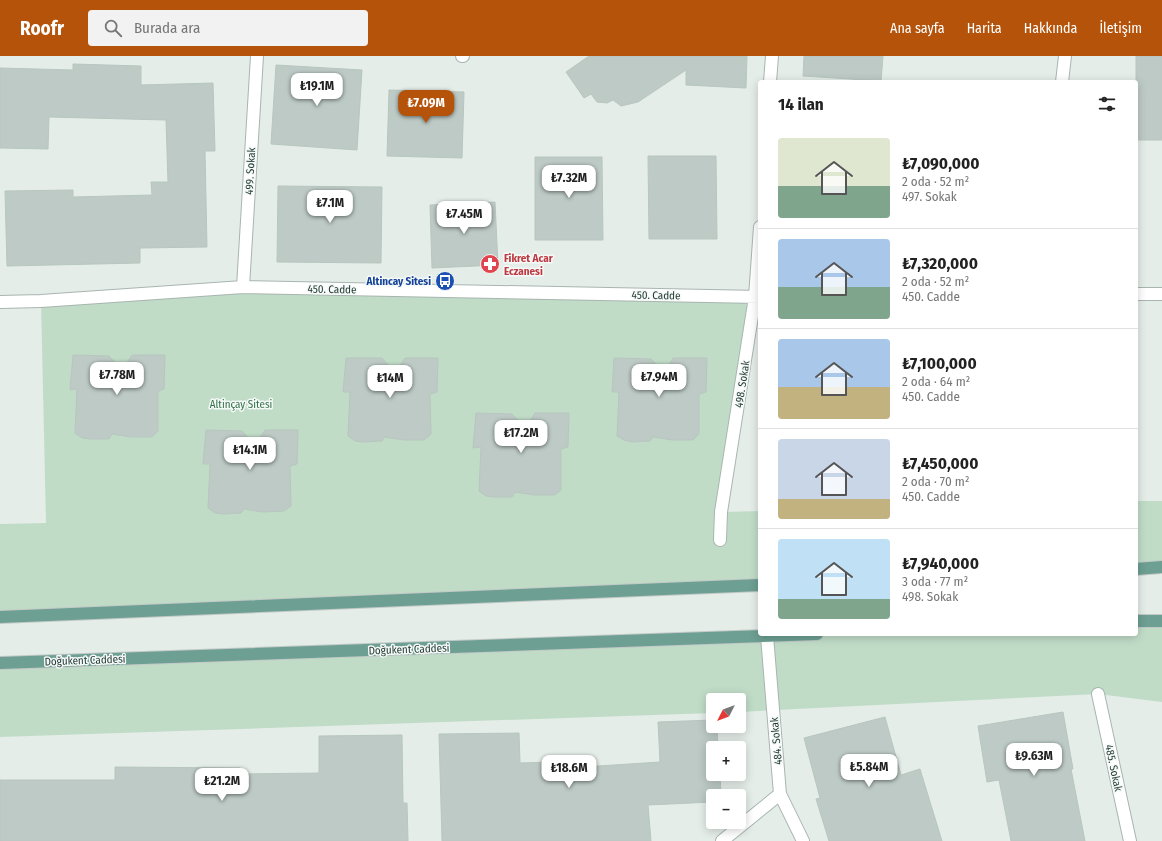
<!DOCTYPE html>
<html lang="tr">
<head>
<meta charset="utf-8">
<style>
	:root { --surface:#fff; --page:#f2f2f2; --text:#222; --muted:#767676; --line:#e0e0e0; --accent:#b45309 }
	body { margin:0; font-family:"Fira Sans Condensed",sans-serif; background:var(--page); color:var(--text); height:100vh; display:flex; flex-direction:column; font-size:15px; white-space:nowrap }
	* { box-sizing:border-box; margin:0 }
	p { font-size:13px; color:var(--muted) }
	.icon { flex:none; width:22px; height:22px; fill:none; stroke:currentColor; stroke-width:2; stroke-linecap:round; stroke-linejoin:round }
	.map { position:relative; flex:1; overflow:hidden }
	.sheet { position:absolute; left:758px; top:24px; width:380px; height:556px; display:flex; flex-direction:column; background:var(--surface); border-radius:4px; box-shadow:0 2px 10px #0003 }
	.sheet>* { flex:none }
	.needle { width:26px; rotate:228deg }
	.buttons { position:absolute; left:706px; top:637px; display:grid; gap:8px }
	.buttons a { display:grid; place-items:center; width:40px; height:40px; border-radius:4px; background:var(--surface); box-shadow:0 2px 10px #0003; font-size:20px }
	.price { position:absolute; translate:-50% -34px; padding:0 9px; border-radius:8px; background:#fff; color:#222; font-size:13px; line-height:26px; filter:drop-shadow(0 1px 2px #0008) }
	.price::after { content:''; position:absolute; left:50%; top:24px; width:12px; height:9px; margin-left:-6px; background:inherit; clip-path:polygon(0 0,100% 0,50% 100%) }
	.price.on { background:var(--accent); color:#fff }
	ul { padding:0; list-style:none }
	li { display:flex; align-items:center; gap:12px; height:100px; padding:0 20px }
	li+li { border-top:1px solid var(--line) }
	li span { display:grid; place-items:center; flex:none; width:112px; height:80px; border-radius:4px; color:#555 }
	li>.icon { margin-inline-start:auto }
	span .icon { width:48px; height:48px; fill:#fffc; stroke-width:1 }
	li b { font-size:17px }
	h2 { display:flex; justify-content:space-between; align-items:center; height:48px; padding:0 20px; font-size:17px }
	header { display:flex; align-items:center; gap:24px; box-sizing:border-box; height:56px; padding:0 20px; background:var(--accent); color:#fff }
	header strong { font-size:19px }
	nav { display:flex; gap:22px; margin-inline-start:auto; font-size:14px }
	.search { width:280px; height:36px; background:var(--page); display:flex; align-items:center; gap:10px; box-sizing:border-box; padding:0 14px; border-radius:4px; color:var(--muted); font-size:15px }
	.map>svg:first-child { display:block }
</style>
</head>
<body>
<header>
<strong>Roofr</strong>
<div class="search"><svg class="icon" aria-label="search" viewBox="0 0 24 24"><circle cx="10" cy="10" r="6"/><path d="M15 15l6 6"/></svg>Burada ara</div>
<nav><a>Ana sayfa</a><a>Harita</a><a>Hakkında</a><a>İletişim</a></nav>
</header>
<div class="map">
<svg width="1162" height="785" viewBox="0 0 1162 785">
	<rect width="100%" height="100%" fill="#e5ede9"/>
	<path fill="#c0dcc7" d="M 243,231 L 755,241 L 722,456 L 760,455 L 760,529 L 0,561 L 0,468 L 46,467 L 41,245 Z
		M 1136,445 L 1162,445 L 1162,511 L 1136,513 Z
		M 1136,565 L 1162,565 L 1162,646 L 1098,638 L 739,656 L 739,644 L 713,644 L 713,657 L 0,681 L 0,607 L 817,578 L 1136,578 Z"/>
	<path fill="#bdcac5" stroke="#b8c6c0" d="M 589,0 L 747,0 L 746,32 L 686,29 L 686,14 L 638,46 L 621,50 L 613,44 L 607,47 L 597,46 L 591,38 L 584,42 L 566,16 Z
		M 804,0 L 883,0 L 881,25 L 803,20 Z
		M 1136,0 L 1162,0 L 1162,84 L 1136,84 Z
		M 73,8 L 141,10 L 141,29 L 213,27 L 215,95 L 205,95 L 207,191 L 140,192 L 140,207 L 7,210 L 5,135 L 73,134 L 73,141 L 152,139 L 151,126 L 168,126 L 166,64 L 49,61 L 48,93 L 0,92 L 0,12 L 73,14 Z
		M 276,9 L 362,14 L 357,94 L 271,88 Z
		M 389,34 L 464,36 L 462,102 L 387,100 Z
		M 648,100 L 716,100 L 717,183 L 649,183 Z
		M 535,101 L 602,101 L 603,184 L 535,184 Z
		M 278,130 L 382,131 L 381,207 L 277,206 Z
		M 495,146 L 498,209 L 432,212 L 430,149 Z
		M 73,299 L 109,300 L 122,314 L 132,299 L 165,299 L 164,333 L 158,335 L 158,375 L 152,381 L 131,381 L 112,378 L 109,383 L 91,383 L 82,382 L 75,377 L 77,333 L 70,334 Z
		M 346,302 L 382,302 L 395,317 L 405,302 L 438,302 L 437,336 L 430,338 L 431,378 L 424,384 L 404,384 L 384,381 L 382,385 L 364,386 L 355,385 L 348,380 L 350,336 L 343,336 Z
		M 614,302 L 651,303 L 664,317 L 673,302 L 707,302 L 706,336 L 699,338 L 699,378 L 693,384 L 672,384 L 653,381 L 650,385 L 632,386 L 624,384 L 617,380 L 619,336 L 612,336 Z
		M 476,357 L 512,358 L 526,372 L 535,357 L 569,357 L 568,391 L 561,393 L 561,434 L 555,439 L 534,439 L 515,436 L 512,441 L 494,441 L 486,440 L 479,435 L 481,391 L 473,392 Z
		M 206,374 L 242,375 L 255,389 L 265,374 L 298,374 L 297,408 L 290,410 L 291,450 L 284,455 L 263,456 L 244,453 L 241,457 L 224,458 L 215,457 L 208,452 L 210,408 L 203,408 Z
		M 1063,656 L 1073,713 L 1071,713 L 1085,785 L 1011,785 L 999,724 L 987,726 L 978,670 Z
		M 885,661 L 901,719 L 920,713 L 942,785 L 829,785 L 816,743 L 820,742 L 804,682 Z
		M 713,664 L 713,670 L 717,670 L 718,692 L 713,692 L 713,718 L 720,718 L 721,740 L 713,740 L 713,746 L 648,749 L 651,785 L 442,785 L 439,678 L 519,677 L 520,707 L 582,705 L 583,711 L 660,706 L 658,666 Z
		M 402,679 L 403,747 L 407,747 L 408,785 L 0,785 L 0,724 L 115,724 L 115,711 L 240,712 L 240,718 L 319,717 L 319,680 Z"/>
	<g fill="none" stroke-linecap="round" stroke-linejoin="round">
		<g stroke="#a8b5b0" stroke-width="14">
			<path id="minor" d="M 462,0 L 463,0
				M 770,26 L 772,0
				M 1062,26 L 1065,0
				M 243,231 L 257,0
				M 1136,238 L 1162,238
				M 0,246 L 41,245 L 243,231 L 760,241
				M 720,484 L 721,456 L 755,241 L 760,171
				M 767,580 L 780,738 L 803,785
				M 1098,638 L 1130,785
				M 722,785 L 780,738"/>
		</g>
		<g stroke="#c2c9c7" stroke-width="14">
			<path id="primary" d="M 1136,513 L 1162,511
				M 0,561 L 760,529
				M 1136,565 L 1162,565
				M 0,607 L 817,578"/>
		</g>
		<use href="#minor" stroke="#fff" stroke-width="12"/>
		<use href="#primary" stroke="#6d9f92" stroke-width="12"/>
	</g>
	<defs>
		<g id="pharmacy-disc" transform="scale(1)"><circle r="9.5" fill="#e0444e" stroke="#f5f9f7"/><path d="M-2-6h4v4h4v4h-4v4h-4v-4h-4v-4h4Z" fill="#fff"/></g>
		<g id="bus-disc" transform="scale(1)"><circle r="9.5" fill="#1a4fb4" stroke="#f5f9f7"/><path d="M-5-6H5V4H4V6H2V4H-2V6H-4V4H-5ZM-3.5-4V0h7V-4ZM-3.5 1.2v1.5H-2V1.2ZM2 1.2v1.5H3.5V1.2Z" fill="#fff"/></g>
	</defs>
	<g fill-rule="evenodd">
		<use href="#pharmacy-disc" x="490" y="208"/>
		<use href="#bus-disc" x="445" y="225"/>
	</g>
	<g text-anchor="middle" stroke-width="3" stroke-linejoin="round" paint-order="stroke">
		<g font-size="11" fill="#253d37" stroke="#f5f9f7">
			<text transform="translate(250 115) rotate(-87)" y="4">499. Sokak</text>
			<text transform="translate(332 233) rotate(1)" y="4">450. Cadde</text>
			<text transform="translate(656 239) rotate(1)" y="4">450. Cadde</text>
			<text transform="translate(742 328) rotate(-81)" y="4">498. Sokak</text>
			<text transform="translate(409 593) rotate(-2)" y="4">Doğukent Caddesi</text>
			<text transform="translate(85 604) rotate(-2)" y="4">Doğukent Caddesi</text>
			<text transform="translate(776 685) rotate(-95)" y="4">484. Sokak</text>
			<text transform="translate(1114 712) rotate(78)" y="4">485. Sokak</text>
		</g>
		<g font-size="11" font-weight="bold" fill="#be3a42" stroke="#f5f9f7" text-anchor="start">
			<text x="504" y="206">Fikret Acar<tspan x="504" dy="13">Eczanesi</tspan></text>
		</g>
		<g font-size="11" font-weight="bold" fill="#164399" stroke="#f5f9f7" text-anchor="end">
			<text x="431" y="229">Altincay Sitesi</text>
		</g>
		<g font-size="11" fill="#33714a" stroke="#f5f9f7">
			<text x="241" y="352">Altinçay Sitesi</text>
		</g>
	</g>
</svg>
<div class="buttons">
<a><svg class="needle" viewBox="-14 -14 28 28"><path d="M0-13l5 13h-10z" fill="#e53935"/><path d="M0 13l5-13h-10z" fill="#767676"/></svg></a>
<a>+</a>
<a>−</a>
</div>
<b class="price" style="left:317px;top:51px">₺19.1M</b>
<b class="price on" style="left:426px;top:68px">₺7.09M</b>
<b class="price" style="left:569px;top:143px">₺7.32M</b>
<b class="price" style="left:330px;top:168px">₺7.1M</b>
<b class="price" style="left:464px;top:179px">₺7.45M</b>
<b class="price" style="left:117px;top:340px">₺7.78M</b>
<b class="price" style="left:659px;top:342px">₺7.94M</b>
<b class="price" style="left:390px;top:343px">₺14M</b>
<b class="price" style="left:521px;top:398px">₺17.2M</b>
<b class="price" style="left:250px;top:415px">₺14.1M</b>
<b class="price" style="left:1034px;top:721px">₺9.63M</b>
<b class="price" style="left:869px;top:732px">₺5.84M</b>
<b class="price" style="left:569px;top:733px">₺18.6M</b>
<b class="price" style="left:222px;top:746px">₺21.2M</b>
<section class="sheet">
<h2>14 ilan<svg class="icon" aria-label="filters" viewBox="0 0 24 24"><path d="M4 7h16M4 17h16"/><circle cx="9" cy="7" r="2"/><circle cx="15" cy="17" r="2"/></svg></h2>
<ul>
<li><span style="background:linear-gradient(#dfe7d0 60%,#7fa58c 0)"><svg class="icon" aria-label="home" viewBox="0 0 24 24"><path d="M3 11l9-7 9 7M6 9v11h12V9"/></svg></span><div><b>₺7,090,000</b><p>2 oda · 52 m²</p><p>497. Sokak</p></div></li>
<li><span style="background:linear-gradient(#a9c7e8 60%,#7fa58c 0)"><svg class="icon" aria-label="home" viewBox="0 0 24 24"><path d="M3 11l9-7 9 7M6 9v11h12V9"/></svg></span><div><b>₺7,320,000</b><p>2 oda · 52 m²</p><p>450. Cadde</p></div></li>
<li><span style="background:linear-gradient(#a9c7e8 60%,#c2b280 0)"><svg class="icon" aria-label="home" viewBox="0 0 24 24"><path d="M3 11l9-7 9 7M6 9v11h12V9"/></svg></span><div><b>₺7,100,000</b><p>2 oda · 64 m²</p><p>450. Cadde</p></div></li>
<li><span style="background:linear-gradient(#c9d6e8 75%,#c2b280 0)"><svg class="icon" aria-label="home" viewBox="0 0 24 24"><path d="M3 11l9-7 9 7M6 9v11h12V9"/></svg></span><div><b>₺7,450,000</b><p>2 oda · 70 m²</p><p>450. Cadde</p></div></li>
<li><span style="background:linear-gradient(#bfe0f5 75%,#7fa58c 0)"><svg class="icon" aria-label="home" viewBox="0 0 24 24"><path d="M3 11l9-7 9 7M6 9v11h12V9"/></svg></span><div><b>₺7,940,000</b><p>3 oda · 77 m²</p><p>498. Sokak</p></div></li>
</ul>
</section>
</div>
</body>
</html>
